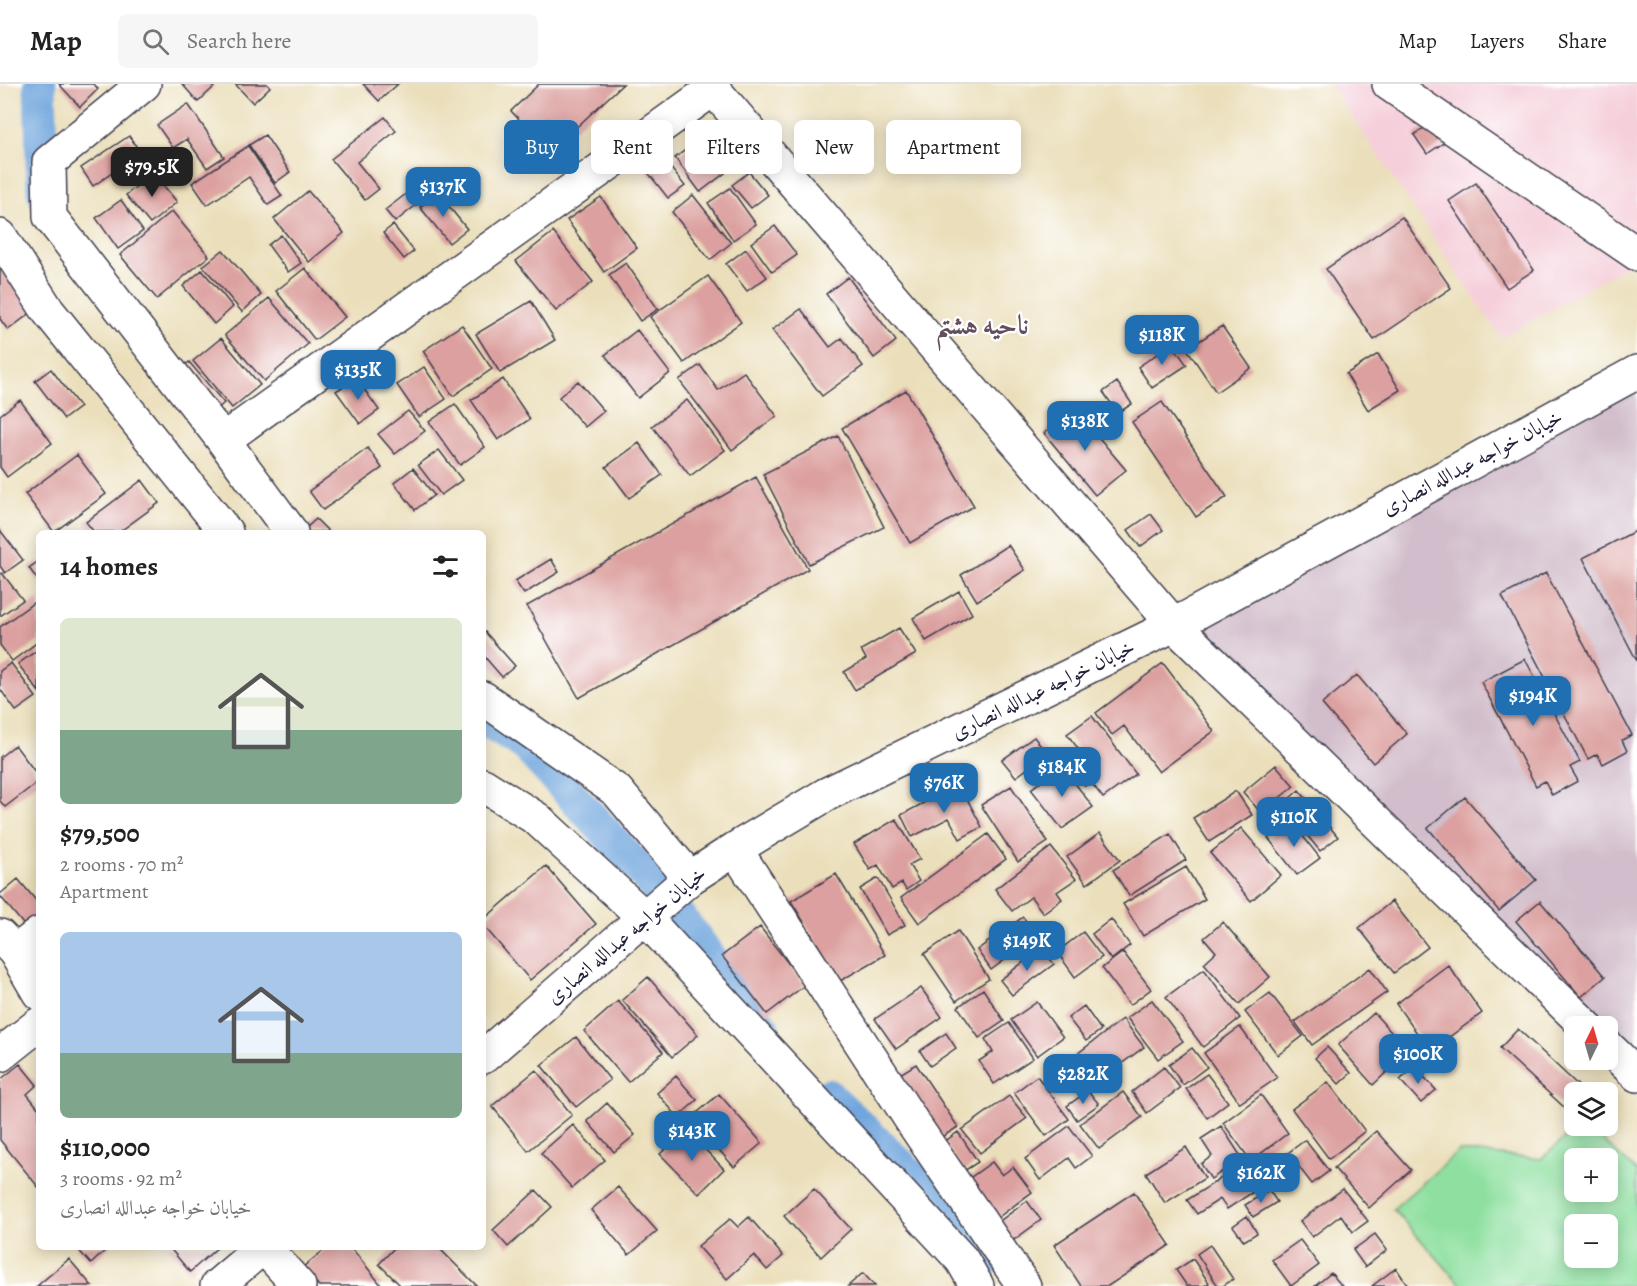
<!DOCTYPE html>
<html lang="en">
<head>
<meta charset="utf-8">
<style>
	:root { --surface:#fff; --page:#f6f6f6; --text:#222; --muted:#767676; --line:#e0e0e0; --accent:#1f6fb2 }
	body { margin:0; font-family:Alegreya,Amiri,serif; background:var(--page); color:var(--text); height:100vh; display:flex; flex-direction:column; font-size:22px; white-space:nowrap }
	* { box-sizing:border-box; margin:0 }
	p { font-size:20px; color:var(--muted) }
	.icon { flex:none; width:33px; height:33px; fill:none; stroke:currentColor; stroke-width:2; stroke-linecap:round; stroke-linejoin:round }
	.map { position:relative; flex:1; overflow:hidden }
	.side { position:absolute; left:36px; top:446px; width:450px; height:720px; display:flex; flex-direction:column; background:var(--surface); border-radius:9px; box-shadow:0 3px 15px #0003 }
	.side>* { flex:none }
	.guide { position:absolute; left:504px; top:36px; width:570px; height:54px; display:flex; gap:12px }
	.needle { width:39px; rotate:5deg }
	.fabs { position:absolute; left:1564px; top:932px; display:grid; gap:12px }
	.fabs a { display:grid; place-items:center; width:54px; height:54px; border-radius:9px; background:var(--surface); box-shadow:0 3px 15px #0003; font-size:30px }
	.price { position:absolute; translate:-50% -51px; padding:0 14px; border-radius:12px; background:var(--accent); color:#fff; font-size:20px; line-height:39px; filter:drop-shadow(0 2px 3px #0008) }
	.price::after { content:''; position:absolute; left:50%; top:36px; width:18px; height:14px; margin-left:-9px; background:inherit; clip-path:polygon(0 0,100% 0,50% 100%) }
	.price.current { background:#222; color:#fff }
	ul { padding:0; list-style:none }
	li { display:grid; align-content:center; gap:12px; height:318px; padding:0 24px }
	li span { display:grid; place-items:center; height:186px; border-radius:9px; color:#555 }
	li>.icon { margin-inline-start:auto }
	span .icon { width:108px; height:108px; fill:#fffc; stroke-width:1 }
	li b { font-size:26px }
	h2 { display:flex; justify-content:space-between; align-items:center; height:72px; padding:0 24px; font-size:26px }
	.pill { padding:0 21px; border-radius:9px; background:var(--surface); box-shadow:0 3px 15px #0003; font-size:21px; line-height:54px }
	.pill.current { background:var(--accent); color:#fff }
	header { display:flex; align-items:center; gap:36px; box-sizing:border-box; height:84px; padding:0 30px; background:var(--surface); border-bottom:2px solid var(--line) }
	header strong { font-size:28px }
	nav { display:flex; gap:33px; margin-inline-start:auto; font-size:21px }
	.search { width:420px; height:54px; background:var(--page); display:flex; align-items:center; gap:15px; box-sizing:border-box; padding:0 21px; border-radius:9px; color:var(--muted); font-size:22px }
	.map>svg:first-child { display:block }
</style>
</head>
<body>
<header>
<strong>Map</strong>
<div class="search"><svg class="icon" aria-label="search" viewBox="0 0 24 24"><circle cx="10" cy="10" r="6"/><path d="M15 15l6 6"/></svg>Search here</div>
<nav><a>Map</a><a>Layers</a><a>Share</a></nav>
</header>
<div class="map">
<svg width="1637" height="1202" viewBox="0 0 1637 1202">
	<rect width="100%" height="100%" fill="#fff"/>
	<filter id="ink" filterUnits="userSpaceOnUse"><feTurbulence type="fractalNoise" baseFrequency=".0167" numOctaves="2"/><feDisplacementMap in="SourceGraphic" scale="12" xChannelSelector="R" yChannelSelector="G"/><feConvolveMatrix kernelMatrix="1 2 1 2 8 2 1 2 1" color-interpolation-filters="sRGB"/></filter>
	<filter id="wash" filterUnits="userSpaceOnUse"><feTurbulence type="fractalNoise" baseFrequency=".008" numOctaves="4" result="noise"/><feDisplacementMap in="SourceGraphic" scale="24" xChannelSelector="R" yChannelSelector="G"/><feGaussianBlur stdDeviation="1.35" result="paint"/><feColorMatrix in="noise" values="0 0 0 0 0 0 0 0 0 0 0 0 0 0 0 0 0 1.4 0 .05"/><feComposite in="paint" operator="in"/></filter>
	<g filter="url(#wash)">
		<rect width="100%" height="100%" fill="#ebdfbb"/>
		<path fill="#f5cfda" d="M 1330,0 L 1637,0 L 1637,176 L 1501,254 Z"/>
		<path fill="#d1bdcb" d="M 1637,272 L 1637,1014 L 1599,975 L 1608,975 L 1608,942 L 1575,942 L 1174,541 Z"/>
		<path fill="#8fe0a0" stroke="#58816e" stroke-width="1.5" fill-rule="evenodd" d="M 1580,1041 L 1586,1041 L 1637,1088 L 1637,1202 L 1462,1202 L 1393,1125 L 1459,1067 L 1541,1075 ZM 1575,1074 L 1608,1074 L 1608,1107 L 1575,1107 ZM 1575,1140 L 1608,1140 L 1608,1173 L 1575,1173 Z"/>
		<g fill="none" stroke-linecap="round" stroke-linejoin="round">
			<path stroke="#70a5dd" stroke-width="33" d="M 40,0 L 43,107
				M 483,636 L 524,660 L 645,791 L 693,850 L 763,944
				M 828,1011 L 985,1162 L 992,1173"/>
		</g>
		<g id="blocks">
			<path fill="#dba09f" d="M 59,0 L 94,0 L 98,5 L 80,23 Z
				M 182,0 L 211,0 L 214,3 L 198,18 Z
				M 235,0 L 267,0 L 270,3 L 253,19 Z
				M 363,0 L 398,0 L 379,17 Z
				M 539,0 L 623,0 L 566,53 L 549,35 L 533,50 L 511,27 Z
				M 188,20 L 224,73 L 207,84 L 187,55 L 173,64 L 157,41 Z
				M 385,33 L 396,47 L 357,78 L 379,105 L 365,116 L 331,75 Z
				M 1436,36 L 1449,55 L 1427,70 L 1414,51 Z
				M 265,51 L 290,88 L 275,99 L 249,61 Z
				M 129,52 L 141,69 L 93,102 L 81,84 Z
				M 700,55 L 725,89 L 700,108 L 675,74 Z
				M 248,62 L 282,112 L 268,121 L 249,93 L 207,121 L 192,99 Z
				M 659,69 L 685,102 L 668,114 L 642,81 Z
				M 749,88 L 768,111 L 751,124 L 732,101 Z
				M 153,89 L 177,118 L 150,140 L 126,111 Z
				M 1476,99 L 1534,186 L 1507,204 L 1449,117 Z
				M 730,104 L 756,140 L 733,156 L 708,119 Z
				M 308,107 L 344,149 L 309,178 L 274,135 Z
				M 410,107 L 420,118 L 395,138 L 385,126 Z
				M 438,109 L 467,145 L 449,159 L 420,123 Z
				M 693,111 L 731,159 L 710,176 L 672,128 Z
				M 601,113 L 637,164 L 604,188 L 567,136 Z
				M 121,116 L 143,147 L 118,165 L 96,134 Z
				M 172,127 L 209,172 L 157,215 L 120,171 Z
				M 1402,133 L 1451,204 L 1374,256 L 1326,185 Z
				M 393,141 L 414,167 L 404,175 L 383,149 Z
				M 775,142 L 797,171 L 772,188 L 751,159 Z
				M 553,148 L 593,198 L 556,227 L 516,177 Z
				M 281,151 L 301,179 L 288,188 L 268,161 Z
				M 746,165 L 767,193 L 747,207 L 726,180 Z
				M 223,166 L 261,211 L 242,228 L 203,182 Z
				M 626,179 L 658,225 L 640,237 L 609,191 Z
				M 0,183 L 33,227 L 8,246 L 0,235 Z
				M 305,184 L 345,233 L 315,256 L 276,207 Z
				M 202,186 L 233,223 L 214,240 L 183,202 Z
				M 708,192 L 741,238 L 684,279 L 650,233 Z
				M 848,193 L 896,257 L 874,274 L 826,210 Z
				M 269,214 L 308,260 L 264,297 L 225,251 Z
				M 531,217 L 555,256 L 500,289 L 476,250 Z
				M 801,225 L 830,263 L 842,254 L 863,282 L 822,312 L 772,246 Z
				M 462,241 L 492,285 L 453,312 L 423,267 Z
				M 1222,242 L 1251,284 L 1216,308 L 1187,265 Z
				M 637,246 L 670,289 L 638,314 L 605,271 Z
				M 221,254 L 260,301 L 232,324 L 193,277 Z
				M 1172,260 L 1187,281 L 1152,304 L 1138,283 Z
				M 1378,270 L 1400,306 L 1368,326 L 1346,290 Z
				M 189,278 L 224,319 L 214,328 L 179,286 Z
				M 700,281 L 718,306 L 744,288 L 777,332 L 732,366 L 679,296 Z
				M 424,283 L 446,315 L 419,333 L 397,301 Z
				M 51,285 L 80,323 L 64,335 L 35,297 Z
				M 356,294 L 379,326 L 360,340 L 336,307 Z
				M 503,295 L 530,335 L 498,356 L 471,316 Z
				M 578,297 L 604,327 L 585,343 L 559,313 Z
				M 1117,298 L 1132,320 L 1118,329 L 1103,308 Z
				M 906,306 L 974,422 L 910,459 L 842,344 Z
				M 20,316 L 52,359 L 7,393 L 0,383 L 0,331 Z
				M 687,316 L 725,366 L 690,392 L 652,342 Z
				M 1162,318 L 1227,413 L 1196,433 L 1132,338 Z
				M 455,320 L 485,363 L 460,381 L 429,338 Z
				M 1074,324 L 1126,386 L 1095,411 L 1044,349 Z
				M 408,327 L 425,347 L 395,370 L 378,350 Z
				M 838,352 L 884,443 L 809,480 L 763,390 Z
				M 639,359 L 662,391 L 629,414 L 606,383 Z
				M 368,364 L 382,384 L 323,426 L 309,407 Z
				M 439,366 L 462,396 L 441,411 L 418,381 Z
				M 77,371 L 106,410 L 54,448 L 25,410 Z
				M 413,384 L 434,411 L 415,426 L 394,399 Z
				M 756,393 L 808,485 L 579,614 L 527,522 Z
				M 142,396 L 159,419 L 119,448 L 94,448 L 86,438 Z
				M 1151,430 L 1163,446 L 1140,463 L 1128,446 Z
				M 316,435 L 329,448 L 307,448 L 304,446 Z
				M 0,446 L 23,476 L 5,489 L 0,482 Z
				M 1637,446 L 1637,577 L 1583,474 Z
				M 1008,461 L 1025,486 L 977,517 L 961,491 Z
				M 551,475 L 559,488 L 524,510 L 515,497 Z
				M 39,477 L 39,498 L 29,484 Z
				M 2,489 L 23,516 L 0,532 L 0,490 Z
				M 1546,489 L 1632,651 L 1622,656 L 1627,667 L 1603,680 L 1597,670 L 1588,675 L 1502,512 Z
				M 959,507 L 972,530 L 926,557 L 913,534 Z
				M 39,515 L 39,557 L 12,577 L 0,561 L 0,543 Z
				M 899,544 L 916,570 L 855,606 L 844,588 L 866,575 L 861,566 Z
				M 485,548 L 515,582 L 502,593 L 483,571 L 483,549 Z
				M 39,565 L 39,608 L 18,580 Z
				M 1525,575 L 1580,678 L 1570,683 L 1578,697 L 1552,711 L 1545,697 L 1536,702 L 1481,598 Z
				M 11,579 L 36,613 L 16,627 L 0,605 L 0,587 Z
				M 1163,579 L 1214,647 L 1159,688 L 1124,642 L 1112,651 L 1096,629 Z
				M 1357,591 L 1407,650 L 1373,679 L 1322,620 Z
				M 1092,632 L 1136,690 L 1103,714 L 1090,697 L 1085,702 L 1066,677 L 1080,667 L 1067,650 Z
				M 1034,653 L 1047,670 L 1016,693 L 1002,676 Z
				M 15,661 L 39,693 L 39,697 L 5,723 L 0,717 L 0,673 Z
				M 1276,681 L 1294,702 L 1261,729 L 1243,708 Z
				M 1062,682 L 1093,723 L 1062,745 L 1031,705 Z
				M 959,700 L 982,743 L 960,755 L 949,734 L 912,753 L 901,731 Z
				M 1011,702 L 1048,758 L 1018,778 L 981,721 Z
				M 1299,706 L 1338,753 L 1320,767 L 1282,721 Z
				M 1236,707 L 1252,731 L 1209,758 L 1193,734 Z
				M 1465,713 L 1536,796 L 1499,827 L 1428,744 Z
				M 896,735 L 920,775 L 909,781 L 919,797 L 906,806 L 902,799 L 892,805 L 878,781 L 870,786 L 854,760 Z
				M 1291,737 L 1320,774 L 1297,791 L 1268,754 Z
				M 1241,744 L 1281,791 L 1251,817 L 1210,769 Z
				M 1100,749 L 1120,776 L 1087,800 L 1067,773 Z
				M 988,750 L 1006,775 L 919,839 L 901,814 Z
				M 1170,750 L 1186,776 L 1129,812 L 1113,786 Z
				M 1051,763 L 1076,795 L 1057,808 L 1062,815 L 1043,829 L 1031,813 L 1012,827 L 995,805 Z
				M 546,782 L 596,840 L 530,896 L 483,841 L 483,836 Z
				M 1186,783 L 1205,815 L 1143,852 L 1123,820 Z
				M 836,790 L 885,871 L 840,897 L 791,817 Z
				M 878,794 L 905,841 L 887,851 L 860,805 Z
				M 18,795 L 39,820 L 39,836 L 28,846 L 0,812 L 0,810 Z
				M 1392,817 L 1428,863 L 1394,889 L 1359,844 Z
				M 1540,817 L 1605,893 L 1581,913 L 1516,837 Z
				M 1023,833 L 1037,852 L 991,886 L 977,866 Z
				M 1111,835 L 1130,861 L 1111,876 L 1092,850 Z
				M 1223,838 L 1270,893 L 1239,920 L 1204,879 L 1216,868 L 1204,854 Z
				M 760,843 L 805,901 L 767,930 L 722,872 Z
				M 958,847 L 989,895 L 956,917 L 924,870 Z
				M 1083,848 L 1102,873 L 1075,893 L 1057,868 Z
				M 1042,864 L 1054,880 L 1012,911 L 1000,896 Z
				M 1123,868 L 1151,905 L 1130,921 L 1102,884 Z
				M 1448,881 L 1482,929 L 1430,967 L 1396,920 Z
				M 1370,884 L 1387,908 L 1312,961 L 1295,938 Z
				M 1204,885 L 1240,934 L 1203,963 L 1166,913 Z
				M 648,893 L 698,951 L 672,973 L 622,916 Z
				M 921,904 L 942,933 L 896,965 L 875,935 Z
				M 983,905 L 1004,937 L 979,954 L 958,923 Z
				M 1270,909 L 1303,952 L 1278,971 L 1245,928 Z
				M 1152,916 L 1183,957 L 1158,975 L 1127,934 Z
				M 618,917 L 663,968 L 628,998 L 584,947 Z
				M 1037,918 L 1063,953 L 1037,972 L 1011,936 Z
				M 1084,922 L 1101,946 L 1086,957 L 1068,934 Z
				M 1374,929 L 1399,957 L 1384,971 L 1394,981 L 1373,1001 L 1338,961 Z
				M 1123,935 L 1144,963 L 1094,1000 L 1073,973 Z
				M 1009,939 L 1033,974 L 994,1000 L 979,977 L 993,968 L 985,955 Z
				M 1240,943 L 1277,994 L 1240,1019 L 1204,969 Z
				M 1518,945 L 1583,1006 L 1575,1008 L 1575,1015 L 1566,1025 L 1500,964 Z
				M 946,949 L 956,964 L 930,982 L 920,967 Z
				M 576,953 L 610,996 L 576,1023 L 541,981 Z
				M 1327,963 L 1351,989 L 1339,1000 L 1315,974 Z
				M 1192,964 L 1207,983 L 1183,1001 L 1169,981 Z
				M 20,980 L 37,1001 L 27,1010 L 39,1025 L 39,1104 L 0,1056 L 0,996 Z
				M 916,980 L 958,1043 L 942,1053 L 900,990 Z
				M 1164,983 L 1180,1004 L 1147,1029 L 1132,1008 Z
				M 1415,983 L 1436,1006 L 1421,1019 L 1400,996 Z
				M 536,986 L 572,1031 L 528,1067 L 492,1022 Z
				M 1207,990 L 1228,1018 L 1207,1034 L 1186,1005 Z
				M 676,992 L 697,1016 L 678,1033 L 657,1009 Z
				M 1037,992 L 1069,1035 L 1046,1052 L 1014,1009 Z
				M 1328,998 L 1365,1047 L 1329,1075 L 1292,1025 Z
				M 1088,1007 L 1099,1020 L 1077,1036 L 1067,1022 Z
				M 1123,1008 L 1142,1033 L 1099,1065 L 1080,1040 Z
				M 719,1010 L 762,1059 L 734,1083 L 691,1034 Z
				M 1261,1011 L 1288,1049 L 1251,1077 L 1223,1039 Z
				M 1009,1012 L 1027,1034 L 980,1069 L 962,1046 Z
				M 607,1019 L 635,1051 L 614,1068 L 587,1037 Z
				M 573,1041 L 605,1076 L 572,1104 L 541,1069 Z
				M 1069,1042 L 1092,1072 L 1076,1084 L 1069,1074 L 1040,1096 L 1025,1075 Z
				M 1221,1042 L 1242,1074 L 1211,1095 L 1201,1080 L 1212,1072 L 1201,1055 Z
				M 686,1046 L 724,1085 L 699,1110 L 660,1070 Z
				M 1376,1047 L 1411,1086 L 1369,1124 L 1334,1084 Z
				M 958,1048 L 978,1078 L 964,1087 L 944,1058 Z
				M 1305,1056 L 1329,1087 L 1312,1100 L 1288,1069 Z
				M 1186,1063 L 1205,1094 L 1165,1119 L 1146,1089 Z
				M 992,1078 L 1002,1091 L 1013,1083 L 1032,1108 L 996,1135 L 967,1096 Z
				M 1237,1084 L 1253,1108 L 1227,1125 L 1220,1115 L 1197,1130 L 1187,1116 Z
				M 618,1103 L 657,1147 L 629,1171 L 591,1126 Z
				M 814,1105 L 851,1145 L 821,1173 L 784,1132 Z
				M 1343,1105 L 1368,1137 L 1353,1148 L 1341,1131 L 1312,1153 L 1300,1137 Z
				M 536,1106 L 552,1123 L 508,1163 L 493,1146 Z
				M 1269,1106 L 1277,1118 L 1253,1133 L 1245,1121 Z
				M 1134,1108 L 1170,1161 L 1108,1202 L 1081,1202 L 1054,1161 Z
				M 1027,1117 L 1041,1136 L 1011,1158 L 997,1139 Z
				M 1247,1132 L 1257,1149 L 1244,1157 L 1233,1142 Z
				M 749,1133 L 783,1172 L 767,1186 L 754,1171 L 727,1195 L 698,1162 L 730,1135 L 738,1143 Z
				M 1375,1150 L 1387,1166 L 1365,1183 L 1353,1166 Z
				M 1300,1156 L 1319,1181 L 1291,1202 L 1272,1176 Z
				M 1210,1161 L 1233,1195 L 1223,1202 L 1218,1202 L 1197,1170 Z
				M 75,1162 L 110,1162 L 91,1180 Z
				M 168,1162 L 219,1162 L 190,1188 Z
				M 329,1162 L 350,1162 L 382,1202 L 319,1202 L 303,1183 Z
				M 396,1162 L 437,1162 L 477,1202 L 401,1202 L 379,1180 Z
				M 69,1175 L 92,1202 L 37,1202 Z
				M 1193,1175 L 1209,1199 L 1204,1202 L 1187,1202 L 1176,1186 Z
				M 1396,1184 L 1407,1200 L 1404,1202 L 1372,1202 Z
				M 863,1189 L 875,1202 L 848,1202 Z
				M 1331,1189 L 1342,1202 L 1315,1202 Z"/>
		</g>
	</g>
	<g filter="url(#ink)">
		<use href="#blocks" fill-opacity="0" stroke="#403e4e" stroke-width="1.5"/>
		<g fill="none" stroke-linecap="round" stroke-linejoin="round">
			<g stroke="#403e4e" stroke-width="36">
				<path id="minor" d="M 144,0 L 49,78 L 50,133 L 223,356 L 291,448
					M 709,0 L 1174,541 L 1586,942
					M 1389,0 L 1637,170
					M 0,152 L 48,227 L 226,448
					M 223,356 L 713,5
					M 483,614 L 617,707 L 690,794
					M 483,701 L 537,735 L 644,833 L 962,1176 L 977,1202
					M 735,765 L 915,1042 L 1024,1202
					M 0,852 L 15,868 L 39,909
					M 15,868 L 39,850
					M 1608,963 L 1637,991
					M 0,971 L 39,940
					M 483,973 L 690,794 L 735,765 L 827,710 L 1174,541 L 1637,288
					M 263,1162 L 299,1202
					M 217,1202 L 264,1162"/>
			</g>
			<use href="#minor" stroke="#fff" stroke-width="33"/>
		</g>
	</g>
	<g text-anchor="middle" stroke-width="4.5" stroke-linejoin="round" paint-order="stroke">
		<g font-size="21" fill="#22223b" stroke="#fff">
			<text transform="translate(1472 378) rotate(-28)" y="7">خیابان خواجه عبدالله انصاری</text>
			<text transform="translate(1043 605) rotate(-26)" y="7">خیابان خواجه عبدالله انصاری</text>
			<text transform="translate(626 851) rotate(-40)" y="7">خیابان خواجه عبدالله انصاری</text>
		</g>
		<g font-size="27" font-weight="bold" fill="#634e5e" stroke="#fff">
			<text x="982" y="250">ناحیه هشتم</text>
		</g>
	</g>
</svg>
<div class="fabs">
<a><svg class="needle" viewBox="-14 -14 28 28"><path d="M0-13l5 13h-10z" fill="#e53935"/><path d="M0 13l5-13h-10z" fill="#767676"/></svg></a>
<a><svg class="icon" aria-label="layers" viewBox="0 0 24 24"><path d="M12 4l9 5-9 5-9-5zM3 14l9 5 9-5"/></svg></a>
<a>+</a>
<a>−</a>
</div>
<b class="price current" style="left:152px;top:114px">$79.5K</b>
<b class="price" style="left:443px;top:134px">$137K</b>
<b class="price" style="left:1162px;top:282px">$118K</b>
<b class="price" style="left:358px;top:317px">$135K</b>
<b class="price" style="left:1085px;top:368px">$138K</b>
<b class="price" style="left:1533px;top:643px">$194K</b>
<b class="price" style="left:1062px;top:714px">$184K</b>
<b class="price" style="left:944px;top:730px">$76K</b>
<b class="price" style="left:1294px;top:764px">$110K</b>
<b class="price" style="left:1027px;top:888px">$149K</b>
<b class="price" style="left:1418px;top:1001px">$100K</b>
<b class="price" style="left:1083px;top:1021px">$282K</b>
<b class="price" style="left:692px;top:1078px">$143K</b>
<b class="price" style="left:1261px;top:1120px">$162K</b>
<div class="guide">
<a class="pill current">Buy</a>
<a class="pill">Rent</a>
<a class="pill">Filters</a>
<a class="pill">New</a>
<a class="pill">Apartment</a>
</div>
<section class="side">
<h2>14 homes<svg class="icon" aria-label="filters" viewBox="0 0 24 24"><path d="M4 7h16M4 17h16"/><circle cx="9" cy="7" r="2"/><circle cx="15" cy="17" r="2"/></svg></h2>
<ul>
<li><span style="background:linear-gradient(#dfe7d0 60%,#7fa58c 0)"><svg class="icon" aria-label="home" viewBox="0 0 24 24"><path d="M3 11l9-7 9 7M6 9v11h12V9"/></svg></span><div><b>$79,500</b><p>2 rooms · 70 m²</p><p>Apartment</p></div></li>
<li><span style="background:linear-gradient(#a9c7e8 65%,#7fa58c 0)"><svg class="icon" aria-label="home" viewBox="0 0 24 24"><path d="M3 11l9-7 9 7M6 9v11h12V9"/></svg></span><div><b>$110,000</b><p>3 rooms · 92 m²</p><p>خیابان خواجه عبدالله انصاری</p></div></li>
</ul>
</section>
</div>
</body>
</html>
